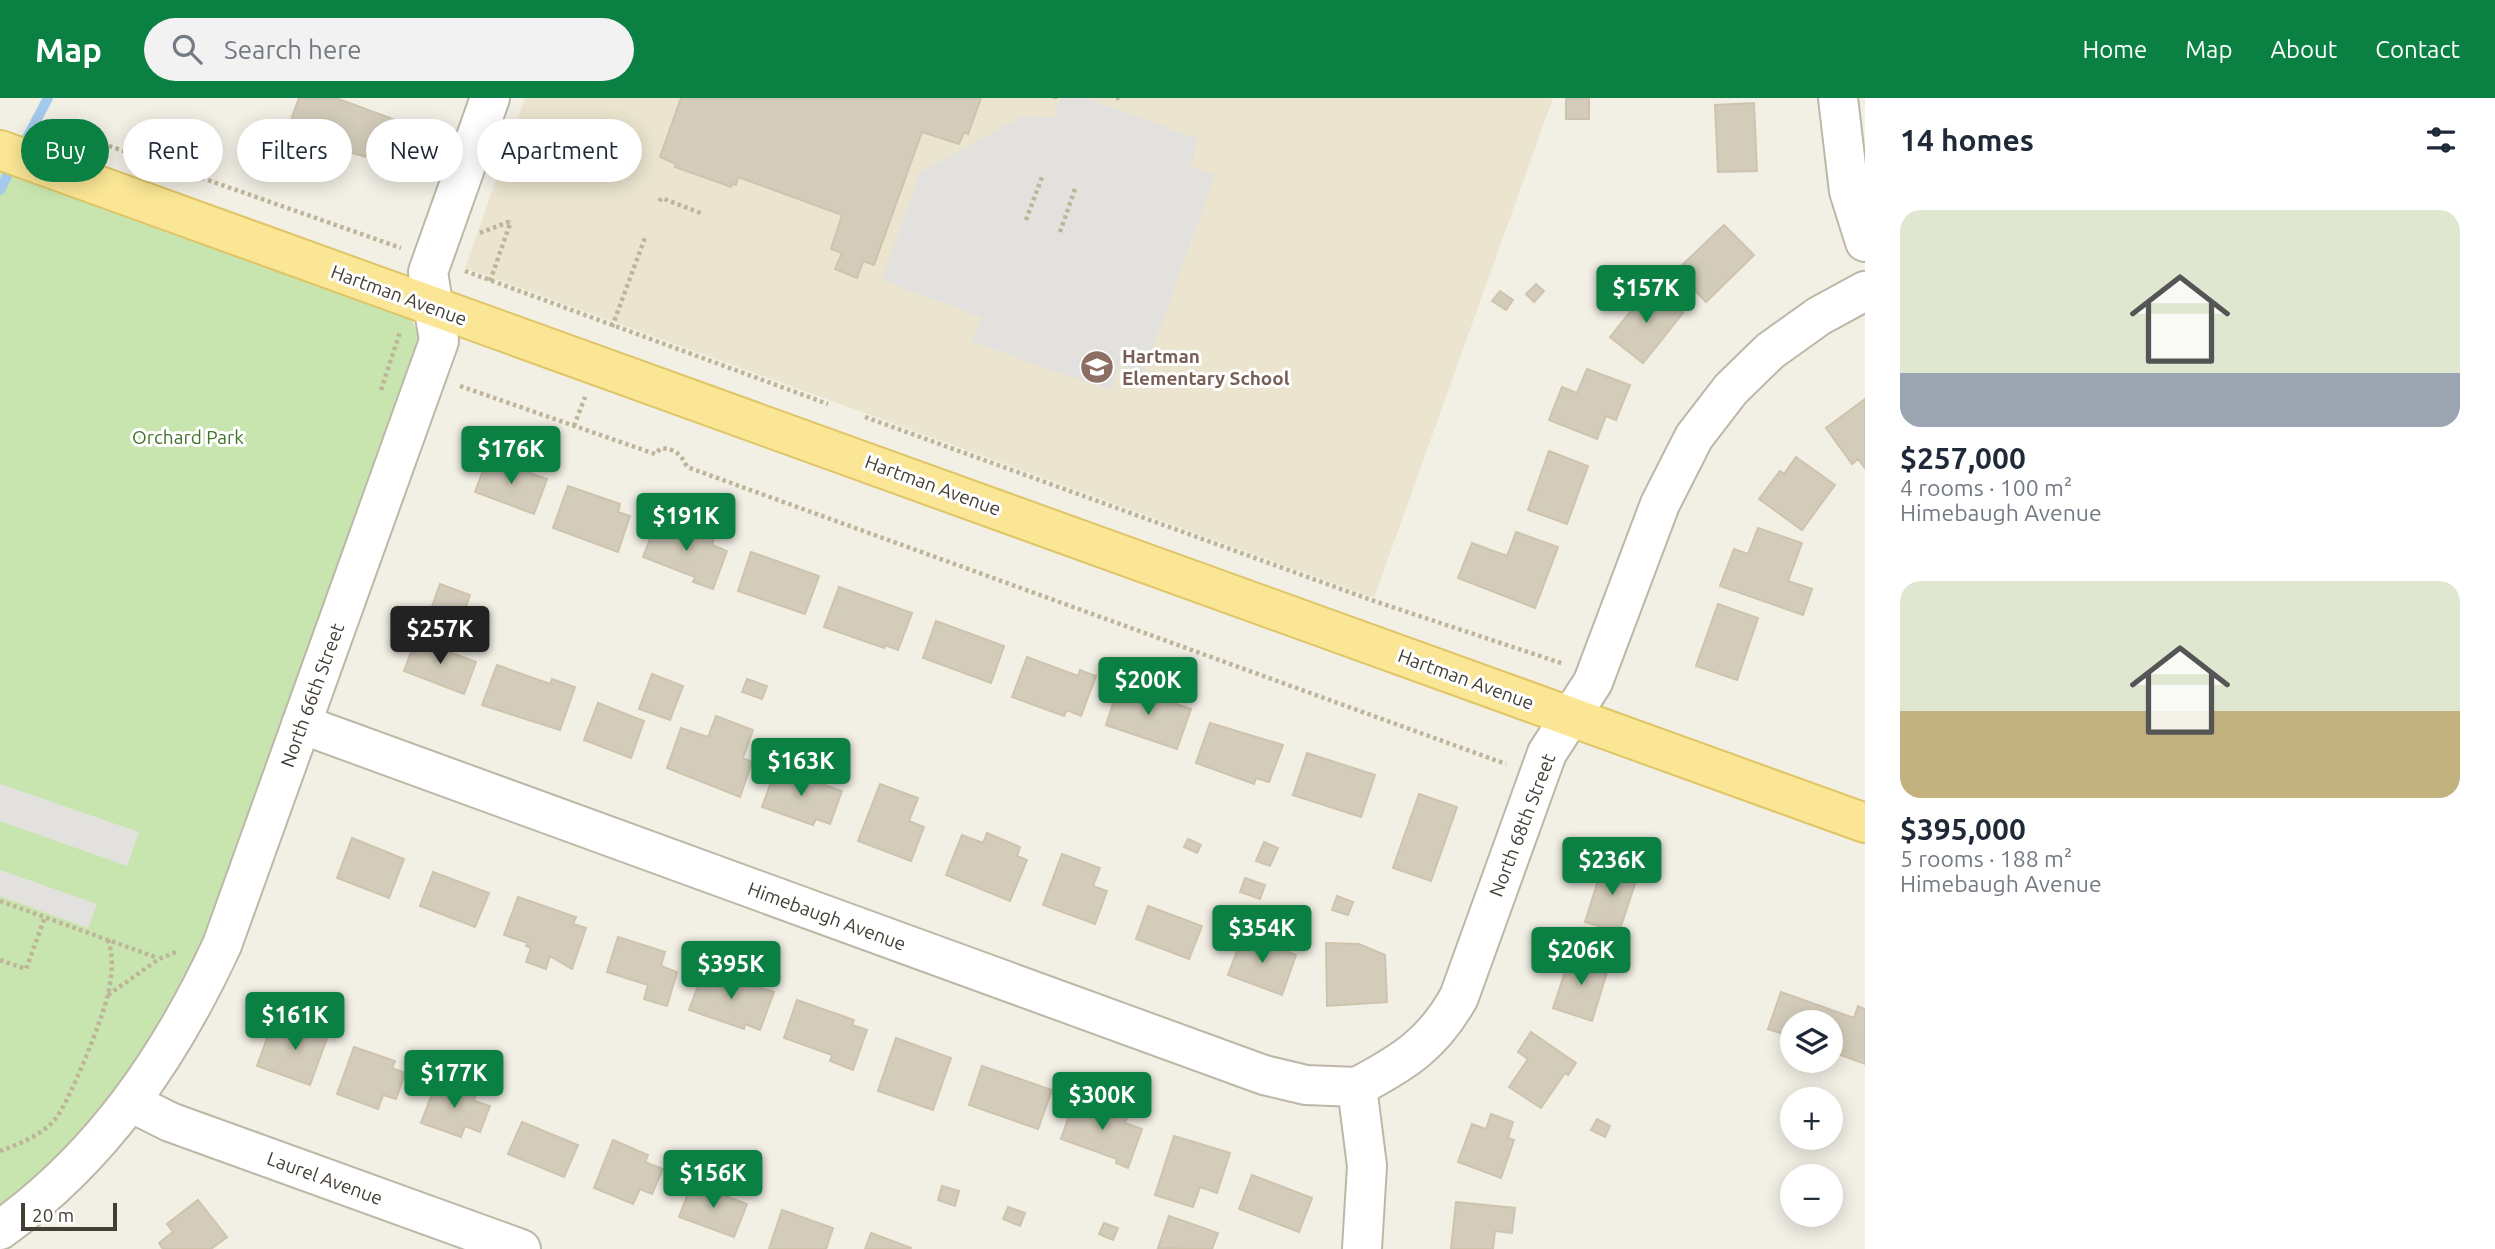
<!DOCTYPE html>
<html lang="en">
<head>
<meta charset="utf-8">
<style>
	:root { --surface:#fff; --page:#f2f2f3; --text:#1f2937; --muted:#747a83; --accent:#0b8043 }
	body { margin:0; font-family:Ubuntu,sans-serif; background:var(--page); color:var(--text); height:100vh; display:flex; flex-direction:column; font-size:26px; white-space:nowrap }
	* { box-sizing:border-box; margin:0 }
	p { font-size:23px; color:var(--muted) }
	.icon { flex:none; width:38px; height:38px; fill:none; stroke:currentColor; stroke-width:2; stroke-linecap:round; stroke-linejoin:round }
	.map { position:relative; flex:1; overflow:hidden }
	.side { display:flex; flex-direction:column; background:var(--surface); width:630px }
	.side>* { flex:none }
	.banner { position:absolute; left:21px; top:21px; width:665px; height:63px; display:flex; gap:14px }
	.buttons { position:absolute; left:1780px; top:912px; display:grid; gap:14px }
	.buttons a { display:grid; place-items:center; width:63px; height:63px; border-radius:50%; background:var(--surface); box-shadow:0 4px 18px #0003; font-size:35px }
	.scale { position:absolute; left:21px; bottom:18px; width:96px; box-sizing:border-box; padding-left:7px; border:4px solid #443f35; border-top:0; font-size:19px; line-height:24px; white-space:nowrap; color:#443f35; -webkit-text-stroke:5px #fff; paint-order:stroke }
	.price { position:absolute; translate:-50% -60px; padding:0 16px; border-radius:7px; background:var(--accent); color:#fff; font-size:23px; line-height:46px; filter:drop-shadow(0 2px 4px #0008) }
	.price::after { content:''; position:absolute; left:50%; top:42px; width:21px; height:16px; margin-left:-10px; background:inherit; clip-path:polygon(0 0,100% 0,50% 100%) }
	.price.current { background:#222; color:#fff }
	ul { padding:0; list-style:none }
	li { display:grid; align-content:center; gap:14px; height:371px; padding:0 35px }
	li span { display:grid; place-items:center; height:217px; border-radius:21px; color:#555 }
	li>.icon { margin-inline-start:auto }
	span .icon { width:126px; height:126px; fill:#fffc; stroke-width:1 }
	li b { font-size:30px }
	h2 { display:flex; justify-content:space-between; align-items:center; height:84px; padding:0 35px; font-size:30px }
	.chip { padding:0 24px; border-radius:32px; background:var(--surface); box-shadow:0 4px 18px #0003; font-size:24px; line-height:63px }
	.chip.current { background:var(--accent); color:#fff }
	header { display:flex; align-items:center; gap:42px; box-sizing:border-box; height:98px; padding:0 35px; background:var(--accent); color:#fff }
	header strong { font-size:33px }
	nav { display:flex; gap:38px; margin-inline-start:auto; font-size:24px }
	.search { width:490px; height:63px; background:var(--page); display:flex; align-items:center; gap:18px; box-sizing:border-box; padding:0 24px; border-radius:38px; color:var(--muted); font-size:26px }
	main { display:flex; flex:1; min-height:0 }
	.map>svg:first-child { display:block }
</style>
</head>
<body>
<header>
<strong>Map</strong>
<div class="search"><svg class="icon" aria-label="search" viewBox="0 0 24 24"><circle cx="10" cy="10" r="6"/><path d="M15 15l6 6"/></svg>Search here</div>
<nav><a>Home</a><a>Map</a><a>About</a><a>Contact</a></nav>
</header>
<main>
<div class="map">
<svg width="1865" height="1151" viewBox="0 0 1865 1151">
	<rect width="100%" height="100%" fill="#f2efe5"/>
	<path fill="#ebe5cf" d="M 525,0 L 1553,0 L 1374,500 L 465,170 Z"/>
	<path fill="#c8e5af" d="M 0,69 L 407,217 C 418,228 419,239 418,255 L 230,782 L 176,908 L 89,1034 L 0,1113 Z"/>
	<path fill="#e3e1dd" d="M 1061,0 L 1086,0 L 1198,41 L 1191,69 L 1215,77 L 1144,275 L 1120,267 L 1111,292 L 971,244 L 981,219 L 882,182 L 919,75 L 1023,18 L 1053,20 Z
		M 0,686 L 139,734 L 127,768 L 0,723 Z
		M 0,772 L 97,806 L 88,830 L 0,798 Z"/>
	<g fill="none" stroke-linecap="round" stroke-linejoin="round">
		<path stroke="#a3c9ed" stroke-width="10" d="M 21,51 L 48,0
			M 0,92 L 14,64"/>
	</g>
	<path fill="#d3ccbb" stroke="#cec4ae" stroke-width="2" d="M 299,0 L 336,0 L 393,21 L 378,62 L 345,53 L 341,62 L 284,41 Z
		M 681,0 L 981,0 L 968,36 L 964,34 L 959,46 L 922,34 L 874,167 L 863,163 L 857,180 L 835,171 L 842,155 L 831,151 L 842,117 L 738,79 L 736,87 L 732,86 L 731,89 L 675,69 L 676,66 L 660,59 Z
		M 1566,0 L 1589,0 L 1589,21 L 1566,21 Z
		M 1754,5 L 1757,73 L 1718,74 L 1715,7 Z
		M 1724,127 L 1754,157 L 1706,204 L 1676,173 Z
		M 1536,186 L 1544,193 L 1534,204 L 1526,196 Z
		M 1650,189 L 1683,215 L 1643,265 L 1610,239 Z
		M 1500,193 L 1513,202 L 1506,212 L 1492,203 Z
		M 1587,271 L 1630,287 L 1616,322 L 1606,318 L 1597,341 L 1549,322 L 1562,289 L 1577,295 Z
		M 1865,301 L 1865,370 L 1858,361 L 1852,366 L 1826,330 Z
		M 1549,353 L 1588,368 L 1567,426 L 1528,412 Z
		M 488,359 L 547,381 L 534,416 L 475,394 Z
		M 1796,359 L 1835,387 L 1802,432 L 1759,401 L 1780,373 L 1784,376 Z
		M 568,388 L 620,406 L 618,414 L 630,418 L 618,454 L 553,430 Z
		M 658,421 L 714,441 L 712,447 L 727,453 L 713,491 L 693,484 L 695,479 L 643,459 Z
		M 1758,430 L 1802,445 L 1788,483 L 1812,491 L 1803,517 L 1720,488 L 1734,451 L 1748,456 Z
		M 1516,434 L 1558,449 L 1535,510 L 1458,480 L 1472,445 L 1507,458 Z
		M 751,454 L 819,478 L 805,516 L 738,493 Z
		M 440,486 L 470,497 L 456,536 L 426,525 Z
		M 839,489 L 912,515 L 898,552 L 885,547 L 884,550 L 824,529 Z
		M 1718,506 L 1758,520 L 1737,582 L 1696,568 Z
		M 936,523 L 1004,548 L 991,585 L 923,560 Z
		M 416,541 L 476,564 L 464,596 L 404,573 Z
		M 1027,559 L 1078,578 L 1080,572 L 1096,578 L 1081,618 L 1067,612 L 1064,618 L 1012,599 Z
		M 497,567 L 550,586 L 552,581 L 575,589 L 560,632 L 482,607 Z
		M 652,576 L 683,588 L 670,622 L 639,611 Z
		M 747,581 L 767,588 L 762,601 L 742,594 Z
		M 1119,587 L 1191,611 L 1177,651 L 1106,627 Z
		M 598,605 L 644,623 L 631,660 L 584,642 Z
		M 716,618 L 753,632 L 743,660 L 752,664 L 740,699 L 667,670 L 681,630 L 708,639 Z
		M 1210,625 L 1283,647 L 1269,684 L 1256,680 L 1254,686 L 1196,665 Z
		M 1307,655 L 1375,677 L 1361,719 L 1293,697 Z
		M 776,670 L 842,693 L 830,726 L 816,721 L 813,727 L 762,709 Z
		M 880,686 L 918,700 L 909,723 L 924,729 L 911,763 L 858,743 Z
		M 1419,696 L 1457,709 L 1431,783 L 1393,770 Z
		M 987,735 L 1020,749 L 1017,758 L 1027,762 L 1010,803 L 946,777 L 962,737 L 983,745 Z
		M 352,740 L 404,761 L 389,800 L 337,780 Z
		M 1188,741 L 1201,747 L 1197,755 L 1184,749 Z
		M 1264,744 L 1278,750 L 1270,768 L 1256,763 Z
		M 1062,756 L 1100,770 L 1093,788 L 1107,793 L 1095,826 L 1043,807 Z
		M 1604,763 L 1639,774 L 1619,834 L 1585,824 Z
		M 433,774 L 489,795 L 475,829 L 420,808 Z
		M 1245,780 L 1265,787 L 1260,801 L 1240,794 Z
		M 1337,798 L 1353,804 L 1348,817 L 1332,812 Z
		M 518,799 L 576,819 L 573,826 L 586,830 L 572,871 L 550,858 L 546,871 L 526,864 L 531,850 L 526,848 L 528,845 L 504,837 Z
		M 1148,808 L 1202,828 L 1189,861 L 1136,841 Z
		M 1243,837 L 1296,857 L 1282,897 L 1228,877 Z
		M 618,839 L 665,854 L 661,868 L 677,874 L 667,908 L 644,901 L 648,887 L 607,874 Z
		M 1326,845 L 1359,846 L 1385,857 L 1387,904 L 1327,908 Z
		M 1571,856 L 1609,868 L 1592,923 L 1553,910 Z
		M 704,872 L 774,894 L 760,932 L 745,926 L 744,931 L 689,912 Z
		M 1781,894 L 1854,920 L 1858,908 L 1865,911 L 1865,966 L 1830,953 L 1830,924 L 1792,924 L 1792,939 L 1768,931 Z
		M 797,902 L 854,922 L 852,927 L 867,932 L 853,972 L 830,963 L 832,957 L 784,940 Z
		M 308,921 L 331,929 L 310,987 L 257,968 L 271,929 L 302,940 Z
		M 1531,934 L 1576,965 L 1568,977 L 1565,975 L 1541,1010 L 1509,989 L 1528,961 L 1518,954 Z
		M 896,940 L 951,960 L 933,1012 L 878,993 Z
		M 354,949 L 395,963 L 392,970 L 405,975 L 396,1001 L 383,997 L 378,1011 L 337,996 Z
		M 982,968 L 1052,992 L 1038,1031 L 969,1007 Z
		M 437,983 L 476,996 L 474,1003 L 490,1008 L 480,1034 L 465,1028 L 461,1039 L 421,1025 Z
		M 1075,1001 L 1127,1019 L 1125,1025 L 1142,1031 L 1128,1070 L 1116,1065 L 1117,1061 L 1061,1041 Z
		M 1491,1016 L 1513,1024 L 1508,1040 L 1514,1042 L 1501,1080 L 1458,1064 L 1472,1026 L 1486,1031 Z
		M 1597,1021 L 1610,1028 L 1605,1039 L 1591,1032 Z
		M 522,1024 L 578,1047 L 564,1079 L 508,1056 Z
		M 1174,1038 L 1230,1055 L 1217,1095 L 1200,1089 L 1193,1109 L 1155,1097 Z
		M 613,1042 L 648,1057 L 645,1064 L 663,1071 L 652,1096 L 640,1091 L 633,1106 L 594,1090 Z
		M 1252,1077 L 1312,1100 L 1299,1134 L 1239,1111 Z
		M 692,1085 L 747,1106 L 734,1139 L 679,1119 Z
		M 942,1088 L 959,1093 L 955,1108 L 938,1102 Z
		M 198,1102 L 227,1139 L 211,1151 L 163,1151 L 159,1145 L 173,1134 L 167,1126 Z
		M 1456,1104 L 1515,1110 L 1512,1135 L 1495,1133 L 1493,1151 L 1451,1151 Z
		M 1008,1109 L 1025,1115 L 1020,1128 L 1003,1121 Z
		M 782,1112 L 833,1130 L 826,1151 L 769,1151 Z
		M 1169,1118 L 1218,1135 L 1212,1151 L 1158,1150 Z
		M 1104,1125 L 1118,1130 L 1113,1142 L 1099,1136 Z
		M 871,1135 L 911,1150 L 910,1151 L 865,1151 Z"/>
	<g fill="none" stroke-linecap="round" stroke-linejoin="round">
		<g stroke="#bdb7a8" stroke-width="42">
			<path id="minor" d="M 1838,0 L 1849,93 L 1865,144
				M 301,626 L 1264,977 L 1306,987 L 1357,989
				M 1357,989 C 1404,964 1433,946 1459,899 L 1547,655 L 1593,584 L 1660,406 L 1694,339 L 1731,291 L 1770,253 L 1819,218 L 1865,193
				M 1357,989 L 1367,1068 L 1362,1151
				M 130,1004 L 170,1024 L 521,1151
				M 0,1132 C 102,1059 170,959 222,847 L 439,243 L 428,174 L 490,0"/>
		</g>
		<g stroke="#dfc566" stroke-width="42">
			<path id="major" d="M 0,52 C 622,276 1244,500 1865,725"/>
		</g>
		<path stroke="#beb49a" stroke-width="4.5" stroke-dasharray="3.5 3.5" stroke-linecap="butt" d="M 1116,0 L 1122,0
			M 1055,1 L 1055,0
			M 95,47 L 106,47 L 168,68 L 401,150
			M 659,103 L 662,100 L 703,116
			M 1026,122 L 1042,79
			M 1060,134 L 1075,91
			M 480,135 L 511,123
			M 465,173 L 828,306
			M 490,183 L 511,123
			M 612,229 L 646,137
			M 460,288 L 655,356 L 661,350 C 675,351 681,356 687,369 L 1506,666
			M 381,292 L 400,234
			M 865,319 L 1374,503 L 1564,566
			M 574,328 L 585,299
			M 0,803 L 158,860
			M 0,862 L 26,871 L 45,819
			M 108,897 L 159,861 L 178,853
			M 0,1053 C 19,1046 43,1037 56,1020 C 70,1002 103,920 108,896 C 112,878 114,859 108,842"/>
		<use href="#minor" stroke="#fff" stroke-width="38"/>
		<use href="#major" stroke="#fbe695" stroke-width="38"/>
	</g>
	<defs>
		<g id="school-disc" transform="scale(1.75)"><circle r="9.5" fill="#8d6e63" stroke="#fff"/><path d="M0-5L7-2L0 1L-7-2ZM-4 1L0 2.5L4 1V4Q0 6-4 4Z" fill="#fff"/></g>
	</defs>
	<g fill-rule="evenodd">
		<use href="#school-disc" x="1097" y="269"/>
	</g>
	<g text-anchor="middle" stroke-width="6" stroke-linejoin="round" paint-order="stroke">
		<g font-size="19" fill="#443f35" stroke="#fff">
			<text transform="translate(399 197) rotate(20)" y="7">Hartman Avenue</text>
			<text transform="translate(933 387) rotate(20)" y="7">Hartman Avenue</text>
			<text transform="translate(1466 581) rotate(20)" y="7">Hartman Avenue</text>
			<text transform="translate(312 597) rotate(-70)" y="7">North 66th Street</text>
			<text transform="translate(1522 727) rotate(-69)" y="7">North 68th Street</text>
			<text transform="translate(827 818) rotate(20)" y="7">Himebaugh Avenue</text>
			<text transform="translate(325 1080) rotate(20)" y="7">Laurel Avenue</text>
		</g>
		<g font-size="19" font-weight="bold" fill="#785e54" stroke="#fff" text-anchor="start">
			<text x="1122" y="265">Hartman<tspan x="1122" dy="22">Elementary School</tspan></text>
		</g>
		<g font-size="19" fill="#40732a" stroke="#fff">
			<text x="188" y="346">Orchard Park</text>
		</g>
	</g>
</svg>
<div class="buttons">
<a><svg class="icon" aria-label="layers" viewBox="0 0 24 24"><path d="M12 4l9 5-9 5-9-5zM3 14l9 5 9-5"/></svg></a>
<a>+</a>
<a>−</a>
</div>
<div class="scale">20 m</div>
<b class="price" style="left:1646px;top:227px">$157K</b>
<b class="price" style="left:511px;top:388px">$176K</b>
<b class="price" style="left:686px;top:455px">$191K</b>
<b class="price current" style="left:440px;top:568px">$257K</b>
<b class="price" style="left:1148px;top:619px">$200K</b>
<b class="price" style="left:801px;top:700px">$163K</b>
<b class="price" style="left:1612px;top:799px">$236K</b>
<b class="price" style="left:1262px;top:867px">$354K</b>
<b class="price" style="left:1581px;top:889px">$206K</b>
<b class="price" style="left:731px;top:903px">$395K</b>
<b class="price" style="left:295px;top:954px">$161K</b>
<b class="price" style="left:454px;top:1012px">$177K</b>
<b class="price" style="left:1102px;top:1034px">$300K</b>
<b class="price" style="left:713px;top:1112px">$156K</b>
<div class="banner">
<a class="chip current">Buy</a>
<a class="chip">Rent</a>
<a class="chip">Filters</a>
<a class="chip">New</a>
<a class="chip">Apartment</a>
</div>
</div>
<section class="side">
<h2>14 homes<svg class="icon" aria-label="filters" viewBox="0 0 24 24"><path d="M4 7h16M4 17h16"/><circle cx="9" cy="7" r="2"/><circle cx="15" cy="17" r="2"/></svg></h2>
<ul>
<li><span style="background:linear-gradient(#dfe7d0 75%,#9aa5b1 0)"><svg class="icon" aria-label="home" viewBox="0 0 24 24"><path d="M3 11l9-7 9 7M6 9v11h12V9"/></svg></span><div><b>$257,000</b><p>4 rooms · 100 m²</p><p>Himebaugh Avenue</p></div></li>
<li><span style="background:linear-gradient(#dfe7d0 60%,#c2b280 0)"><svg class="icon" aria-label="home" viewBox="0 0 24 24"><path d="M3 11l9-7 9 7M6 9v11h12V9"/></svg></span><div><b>$395,000</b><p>5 rooms · 188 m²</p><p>Himebaugh Avenue</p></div></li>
</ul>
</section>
</main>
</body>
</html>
